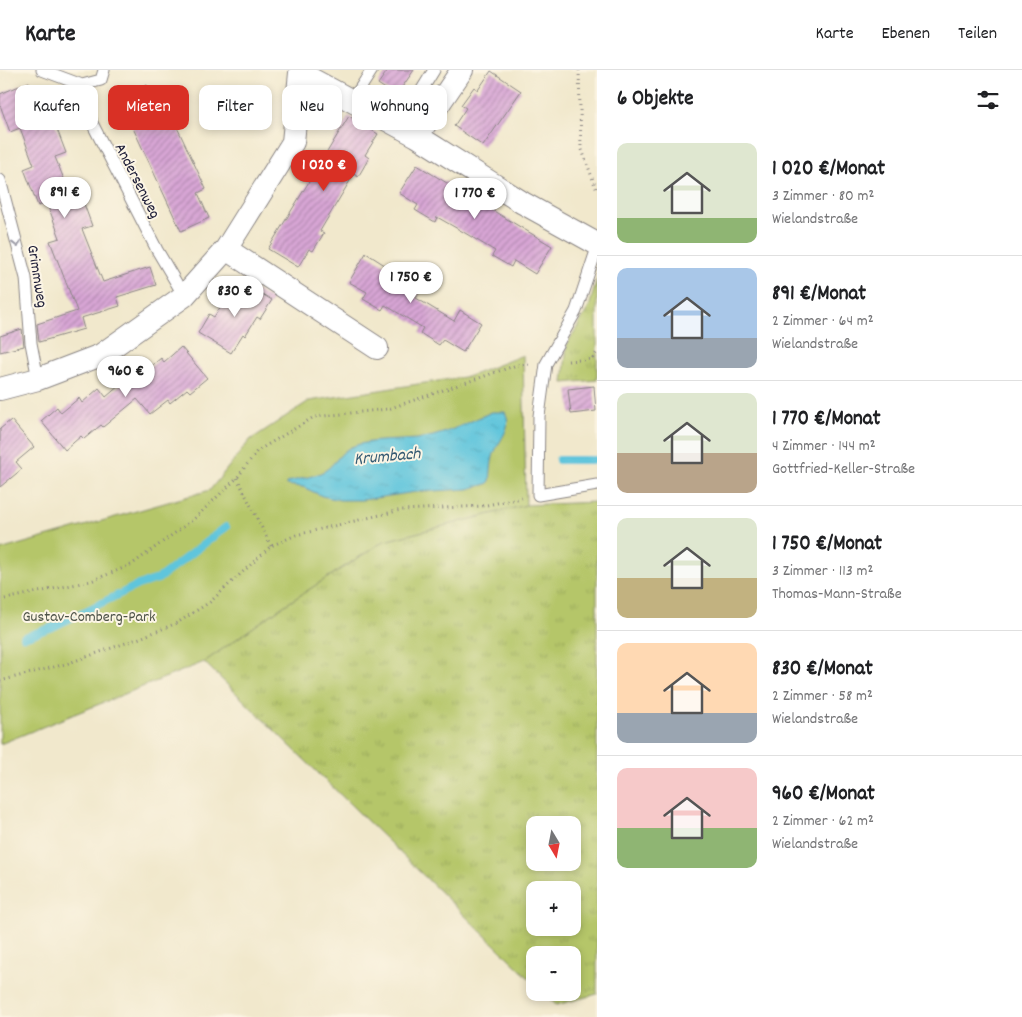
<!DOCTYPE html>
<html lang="de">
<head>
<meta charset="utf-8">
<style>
	:root { --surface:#fff; --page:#f6f6f6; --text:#202124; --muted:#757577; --line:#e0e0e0; --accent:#d93025 }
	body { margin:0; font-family:Dekko,sans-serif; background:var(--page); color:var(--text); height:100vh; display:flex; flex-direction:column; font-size:19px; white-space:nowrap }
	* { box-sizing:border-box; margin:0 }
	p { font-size:16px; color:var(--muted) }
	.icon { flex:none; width:28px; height:28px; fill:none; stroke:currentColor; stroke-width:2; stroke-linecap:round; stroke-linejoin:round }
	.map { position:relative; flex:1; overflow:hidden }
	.side { display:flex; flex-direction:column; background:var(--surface); width:425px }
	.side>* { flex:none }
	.banner { position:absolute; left:15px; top:15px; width:475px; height:45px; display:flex; gap:10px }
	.needle { width:32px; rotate:170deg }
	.buttons { position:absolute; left:526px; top:746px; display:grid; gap:10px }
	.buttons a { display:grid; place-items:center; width:55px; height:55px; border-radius:10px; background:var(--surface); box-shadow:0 2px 8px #0003; font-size:25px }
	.price { position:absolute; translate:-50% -42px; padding:0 11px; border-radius:18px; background:#fff; color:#222; font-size:16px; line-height:32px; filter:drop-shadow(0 1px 2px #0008) }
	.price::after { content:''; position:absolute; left:50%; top:30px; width:15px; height:11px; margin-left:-8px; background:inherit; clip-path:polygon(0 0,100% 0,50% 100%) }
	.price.current { background:var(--accent); color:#fff }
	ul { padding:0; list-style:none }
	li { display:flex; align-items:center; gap:15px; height:125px; padding:0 20px }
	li+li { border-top:1px solid var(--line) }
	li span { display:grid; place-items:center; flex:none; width:140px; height:100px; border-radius:10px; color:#555 }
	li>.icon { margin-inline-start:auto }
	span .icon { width:60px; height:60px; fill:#fffc; stroke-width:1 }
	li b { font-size:21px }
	h2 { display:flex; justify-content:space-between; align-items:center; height:60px; padding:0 20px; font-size:21px }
	.chip { padding:0 18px; border-radius:10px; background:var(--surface); box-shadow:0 2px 8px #0003; font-size:18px; line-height:45px }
	.chip.current { background:var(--accent); color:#fff }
	header { display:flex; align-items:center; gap:30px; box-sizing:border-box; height:70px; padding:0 25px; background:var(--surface); border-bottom:1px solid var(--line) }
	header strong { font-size:24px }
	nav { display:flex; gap:28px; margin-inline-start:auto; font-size:18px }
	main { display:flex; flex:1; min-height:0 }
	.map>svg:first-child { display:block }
</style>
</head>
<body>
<header>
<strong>Karte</strong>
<nav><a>Karte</a><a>Ebenen</a><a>Teilen</a></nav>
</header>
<main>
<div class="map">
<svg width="597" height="947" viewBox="0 0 597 947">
	<defs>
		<pattern id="grass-tufts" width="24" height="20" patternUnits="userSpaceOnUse" patternTransform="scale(1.25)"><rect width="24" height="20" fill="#b5c669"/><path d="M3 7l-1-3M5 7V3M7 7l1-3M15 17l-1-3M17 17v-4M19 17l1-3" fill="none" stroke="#9baa5c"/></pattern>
		<pattern id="water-ripples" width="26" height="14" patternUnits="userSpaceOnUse" patternTransform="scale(1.25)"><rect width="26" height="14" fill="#5fc5dc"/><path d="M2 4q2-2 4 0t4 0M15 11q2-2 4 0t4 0" fill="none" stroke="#52a9be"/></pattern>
		<pattern id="building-hatch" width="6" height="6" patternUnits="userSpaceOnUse" patternTransform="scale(1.25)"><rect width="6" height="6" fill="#d8a6d5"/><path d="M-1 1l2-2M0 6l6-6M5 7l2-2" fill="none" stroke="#af87ae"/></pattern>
	</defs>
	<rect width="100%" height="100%" fill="#fcf5e5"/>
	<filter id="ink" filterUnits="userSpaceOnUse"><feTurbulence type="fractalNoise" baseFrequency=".02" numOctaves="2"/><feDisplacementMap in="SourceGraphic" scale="10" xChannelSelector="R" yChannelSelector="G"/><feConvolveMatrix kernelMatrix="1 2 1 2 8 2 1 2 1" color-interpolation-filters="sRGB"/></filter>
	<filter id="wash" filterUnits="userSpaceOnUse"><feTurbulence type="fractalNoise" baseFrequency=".0096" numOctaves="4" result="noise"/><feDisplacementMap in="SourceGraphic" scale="20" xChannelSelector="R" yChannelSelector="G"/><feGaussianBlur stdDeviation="1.12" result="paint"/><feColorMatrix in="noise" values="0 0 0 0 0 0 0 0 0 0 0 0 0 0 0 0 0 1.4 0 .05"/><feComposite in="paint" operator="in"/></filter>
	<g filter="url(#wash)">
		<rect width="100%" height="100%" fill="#f1e8cc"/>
		<path fill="url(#grass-tufts)" stroke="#6c7452" fill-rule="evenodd" d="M 597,209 L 597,310 L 563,313 L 567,274 L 589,237 Z
			M 597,432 L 597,924 L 556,935 L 543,923 L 572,922 L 572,885 L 535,885 L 535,914 L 204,592 L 282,537 L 384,471 L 526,435 ZM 535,755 L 572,755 L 572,792 L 535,792 ZM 535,820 L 572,820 L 572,858 L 535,858 Z"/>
		<path fill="#b5c669" stroke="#6c7452" d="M 523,285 L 526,435 L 384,471 L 282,537 L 204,592 L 0,674 L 0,480 L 210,420 L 250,370 L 309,331 L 470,306 Z"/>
		<path fill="url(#water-ripples)" stroke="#40748c" d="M 492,342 L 505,342 C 514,359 497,371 493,387 C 491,394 491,403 490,411 L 487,414 L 468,419 L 416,422 L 362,430 L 340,430 L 322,426 L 303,417 L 286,415 L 286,413 C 299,408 313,408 326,400 C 335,394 340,382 351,377 C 372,368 400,372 424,368 C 447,364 470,351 492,342 Z"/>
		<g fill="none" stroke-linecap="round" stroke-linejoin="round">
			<path stroke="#5fc5dc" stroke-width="8" d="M 559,390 L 597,390
				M 24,567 L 53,557 L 138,515 L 158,509 L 226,457"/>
		</g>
		<g id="blocks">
			<path fill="url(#building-hatch)" d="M 388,0 L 414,0 L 396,26 L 378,14 Z
				M 491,1 L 521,21 L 483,76 L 454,56 L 466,38 L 461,35 L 474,17 L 478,20 Z
				M 29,12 L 43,49 L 52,46 L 66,83 L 55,87 L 70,124 L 79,120 L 92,156 L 82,159 L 103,212 L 150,197 L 156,215 L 117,227 L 120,236 L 81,248 L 84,259 L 39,272 L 37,254 L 77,241 L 50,171 L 60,168 L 47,133 L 38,136 L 24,99 L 34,95 L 20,58 L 10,62 L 0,35 L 0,24 Z
				M 147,15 L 160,42 L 168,38 L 206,119 L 198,123 L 209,148 L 181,161 L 119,28 Z
				M 349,46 L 378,64 L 365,85 L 369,88 L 358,107 L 354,104 L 320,161 L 324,163 L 313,181 L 309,179 L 298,197 L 268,179 Z
				M 417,95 L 552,176 L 535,204 L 514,191 L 511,197 L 492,186 L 495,181 L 465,163 L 437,147 L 435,152 L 415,140 L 418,135 L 399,123 Z
				M 366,183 L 422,219 L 416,228 L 454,251 L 460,240 L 481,253 L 463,282 L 443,270 L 439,275 L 420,263 L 423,258 L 385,235 L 382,240 L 363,229 L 367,222 L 349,212 Z
				M 242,212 L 272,230 L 260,249 L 257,247 L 245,266 L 243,264 L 231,283 L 198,263 L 209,244 L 214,247 L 226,228 L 230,231 Z
				M 22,259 L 24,276 L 0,282 L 0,266 Z
				M 181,277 L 207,308 L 190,322 L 187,319 L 170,333 L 168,330 L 150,344 L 137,329 L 103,357 L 101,355 L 84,369 L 81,366 L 65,380 L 41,351 L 57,337 L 61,343 L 79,328 L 82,333 L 99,318 L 106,327 L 140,298 L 144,302 L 161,288 L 164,292 Z
				M 594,316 L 596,341 L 571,344 L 568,319 Z
				M 11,350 L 34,377 L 16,392 L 22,399 L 0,417 L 0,359 Z"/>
		</g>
	</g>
	<g filter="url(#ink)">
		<use href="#blocks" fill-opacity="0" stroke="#8a8584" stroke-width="1"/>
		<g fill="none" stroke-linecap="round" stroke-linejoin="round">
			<g stroke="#8a8584" stroke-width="13">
				<path id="service" d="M 42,0 L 82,15 L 92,53 L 157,180 L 184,226
					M 82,15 L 101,10 L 104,0
					M 352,31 L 372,0
					M 399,57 L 434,0
					M 0,110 L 26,208 L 31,273 L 38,309
					M 597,178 L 576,241 L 546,294 L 539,346 L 538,425 L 597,415"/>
			</g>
			<g stroke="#8a8584" stroke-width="24">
				<path id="minor" d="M 300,3 L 417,66 L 523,133 L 597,174
					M 417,66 L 462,0
					M 226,179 L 377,278
					M 0,319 L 38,309 L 101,285 L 184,226 L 226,179 L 293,72 L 300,3 L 302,0"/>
			</g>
			<path stroke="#8a8584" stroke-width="3" stroke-dasharray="1 4" stroke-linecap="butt" d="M 579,0 L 581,77 L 597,121
				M 568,291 L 592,289 L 597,282
				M 237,408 L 271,476
				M 0,530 L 91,511 L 131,495 L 194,449 L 237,408 L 257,381 L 314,347 L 388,339 L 517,295 L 530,294
				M 0,611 L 69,593 L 140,568 L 177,553 L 210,532 L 271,476 L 296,465 L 401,440 L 482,436 L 522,428"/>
			<use href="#service" stroke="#fff" stroke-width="11"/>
			<use href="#minor" stroke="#fff" stroke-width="22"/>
		</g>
		<defs><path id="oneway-chevron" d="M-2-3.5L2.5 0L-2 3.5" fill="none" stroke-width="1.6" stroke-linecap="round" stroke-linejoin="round" transform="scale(1.25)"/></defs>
		<use stroke="#9c9ca7" href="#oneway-chevron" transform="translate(17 174) rotate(76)"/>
	</g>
	<g text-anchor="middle" stroke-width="4" stroke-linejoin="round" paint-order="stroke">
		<g font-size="16" fill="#22223b" stroke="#fcf5e5">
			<text transform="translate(139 110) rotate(63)" y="6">Andersenweg</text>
			<text transform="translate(39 206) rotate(81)" y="6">Grimmweg</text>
		</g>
		<g font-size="16" fill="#4e5349" stroke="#fcf5e5">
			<text x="89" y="551">Gustav-Comberg-Park</text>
		</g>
		<g font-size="18" font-style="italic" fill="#375b73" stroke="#fcf5e5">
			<text transform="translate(387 385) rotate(-5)" y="6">Krumbach</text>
		</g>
	</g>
</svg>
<div class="buttons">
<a><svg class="needle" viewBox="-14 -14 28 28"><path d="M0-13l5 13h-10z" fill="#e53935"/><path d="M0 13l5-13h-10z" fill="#757577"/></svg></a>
<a>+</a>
<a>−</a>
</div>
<b class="price current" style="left:324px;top:122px">1 020 €</b>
<b class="price" style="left:65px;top:149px">891 €</b>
<b class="price" style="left:475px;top:150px">1 770 €</b>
<b class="price" style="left:411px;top:234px">1 750 €</b>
<b class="price" style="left:235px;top:248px">830 €</b>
<b class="price" style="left:126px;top:328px">960 €</b>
<div class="banner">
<a class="chip">Kaufen</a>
<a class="chip current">Mieten</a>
<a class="chip">Filter</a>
<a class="chip">Neu</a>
<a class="chip">Wohnung</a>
</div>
</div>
<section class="side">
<h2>6 Objekte<svg class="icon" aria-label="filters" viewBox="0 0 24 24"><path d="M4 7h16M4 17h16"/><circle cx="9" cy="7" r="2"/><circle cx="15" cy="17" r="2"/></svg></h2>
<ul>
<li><span style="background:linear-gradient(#dfe7d0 75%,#8fb573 0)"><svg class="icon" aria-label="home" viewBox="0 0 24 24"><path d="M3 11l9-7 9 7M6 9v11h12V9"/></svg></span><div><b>1 020 €/Monat</b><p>3 Zimmer · 80 m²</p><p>Wielandstraße</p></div></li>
<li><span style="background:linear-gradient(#a9c7e8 70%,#9aa5b1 0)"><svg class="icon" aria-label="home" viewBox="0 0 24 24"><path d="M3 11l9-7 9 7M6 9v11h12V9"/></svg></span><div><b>891 €/Monat</b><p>2 Zimmer · 64 m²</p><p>Wielandstraße</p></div></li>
<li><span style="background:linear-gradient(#dfe7d0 60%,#b9a48a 0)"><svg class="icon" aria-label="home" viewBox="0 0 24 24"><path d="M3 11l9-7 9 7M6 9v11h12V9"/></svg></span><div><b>1 770 €/Monat</b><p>4 Zimmer · 144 m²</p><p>Gottfried-Keller-Straße</p></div></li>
<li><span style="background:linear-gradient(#dfe7d0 60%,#c2b280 0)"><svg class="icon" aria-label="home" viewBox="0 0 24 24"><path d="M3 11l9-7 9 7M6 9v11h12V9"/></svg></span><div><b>1 750 €/Monat</b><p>3 Zimmer · 113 m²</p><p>Thomas-Mann-Straße</p></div></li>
<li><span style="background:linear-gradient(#ffd9b3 70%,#9aa5b1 0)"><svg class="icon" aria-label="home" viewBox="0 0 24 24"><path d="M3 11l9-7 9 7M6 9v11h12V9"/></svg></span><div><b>830 €/Monat</b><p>2 Zimmer · 58 m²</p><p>Wielandstraße</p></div></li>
<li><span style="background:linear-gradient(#f6c9c9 60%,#8fb573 0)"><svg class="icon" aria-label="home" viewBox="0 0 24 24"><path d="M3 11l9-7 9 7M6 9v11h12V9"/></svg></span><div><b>960 €/Monat</b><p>2 Zimmer · 62 m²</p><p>Wielandstraße</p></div></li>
</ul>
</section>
</main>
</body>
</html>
